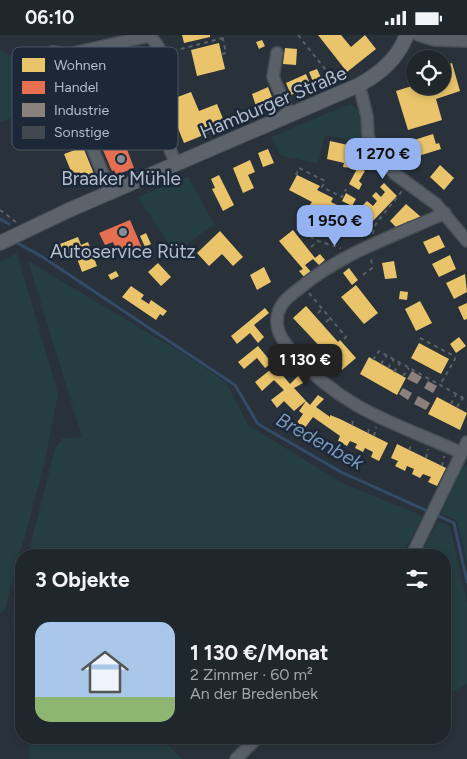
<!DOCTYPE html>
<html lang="de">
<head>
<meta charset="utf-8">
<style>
	:root { --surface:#1f262c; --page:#272e34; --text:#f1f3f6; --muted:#a1a5a9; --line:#3c4348; --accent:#95b2f1 }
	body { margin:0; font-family:Figtree,sans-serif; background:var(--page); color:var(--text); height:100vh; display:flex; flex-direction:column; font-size:19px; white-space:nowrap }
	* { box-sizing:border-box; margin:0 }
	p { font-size:16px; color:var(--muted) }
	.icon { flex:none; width:28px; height:28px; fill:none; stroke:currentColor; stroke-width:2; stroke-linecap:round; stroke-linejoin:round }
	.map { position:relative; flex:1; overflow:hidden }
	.details { position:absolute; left:15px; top:514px; width:436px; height:195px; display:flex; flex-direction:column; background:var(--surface); border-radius:20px; box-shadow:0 2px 8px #0003,0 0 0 1px var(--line) }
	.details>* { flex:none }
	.buttons { position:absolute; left:406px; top:15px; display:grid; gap:10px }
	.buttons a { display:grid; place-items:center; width:45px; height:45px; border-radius:50%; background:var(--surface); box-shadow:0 2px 8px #0003,0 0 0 1px var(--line); font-size:25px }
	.price { position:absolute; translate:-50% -42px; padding:0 11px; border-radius:10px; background:var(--accent); color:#111; font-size:16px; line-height:32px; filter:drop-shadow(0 1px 2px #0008) }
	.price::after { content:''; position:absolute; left:50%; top:30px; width:15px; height:11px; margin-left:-8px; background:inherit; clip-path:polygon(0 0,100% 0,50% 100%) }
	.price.active { background:#222; color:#fff }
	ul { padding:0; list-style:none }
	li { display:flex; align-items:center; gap:15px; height:125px; padding:0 20px }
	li+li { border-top:1px solid var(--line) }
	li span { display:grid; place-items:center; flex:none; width:140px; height:100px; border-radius:15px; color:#555 }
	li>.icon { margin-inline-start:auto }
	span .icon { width:60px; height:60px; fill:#fffc; stroke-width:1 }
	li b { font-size:21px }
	h2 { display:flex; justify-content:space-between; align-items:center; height:60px; padding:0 20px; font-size:21px }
	.status { display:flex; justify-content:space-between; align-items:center; height:35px; padding:0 25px; background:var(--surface); direction:ltr }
	.status svg { height:14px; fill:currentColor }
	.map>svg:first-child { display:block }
</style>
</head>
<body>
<div class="status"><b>06:10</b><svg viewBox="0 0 49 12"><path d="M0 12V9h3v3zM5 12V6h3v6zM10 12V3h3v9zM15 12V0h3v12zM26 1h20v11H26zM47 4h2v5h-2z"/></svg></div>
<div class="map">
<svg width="467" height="724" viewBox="0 0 467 724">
	<rect width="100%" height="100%" fill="#29323b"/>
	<path fill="#253e42" d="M 0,15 L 18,26 L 36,76 L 0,87 Z
		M 350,69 L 359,76 L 364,108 L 325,100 L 318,128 L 281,121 L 271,102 Z
		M 188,141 L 214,189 L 175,218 L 138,162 Z
		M 17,218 L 58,359 L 44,430 L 5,574 L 0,579 L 0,227 Z
		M 28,226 L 192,324 L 226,348 L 248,390 L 344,449 L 423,481 L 402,520 L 28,520 L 55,414 L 63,403 L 82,402 Z
		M 464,428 L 467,433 L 467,529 L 457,486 L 441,478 Z
		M 438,487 L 450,492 L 467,569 L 467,649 L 445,661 L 445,520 L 420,520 Z
		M 21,547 L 21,596 L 15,595 L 12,586 Z
		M 28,703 L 161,703 L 182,724 L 30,724 Z"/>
	<path fill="#e9c46a" d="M 182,0 L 210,0 L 210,2 L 184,8 Z
		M 318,0 L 341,0 L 351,12 L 365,0 L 376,14 L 347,37 Z
		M 262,5 L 265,11 L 259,14 L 256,7 Z
		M 219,8 L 225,34 L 197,41 L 191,15 Z
		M 285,13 L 297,14 L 296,30 L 283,29 Z
		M 452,28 L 460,56 L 436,64 L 442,85 L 408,95 L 396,56 L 415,50 L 442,51 L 442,31 Z
		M 317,34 L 322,45 L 314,49 L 309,37 Z
		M 306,39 L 311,51 L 291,60 L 286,48 Z
		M 268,52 L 272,62 L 256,71 L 252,59 Z
		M 191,57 L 199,76 L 217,69 L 226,91 L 184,108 L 167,66 Z
		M 433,99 L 436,109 L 439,108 L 441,114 L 415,122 L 411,106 Z
		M 330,106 L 348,110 L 347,114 L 355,116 L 351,133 L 343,132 L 344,128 L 327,124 Z
		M 83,112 L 94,139 L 75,146 L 64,119 Z
		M 268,114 L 274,128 L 263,132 L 258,118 Z
		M 250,125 L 255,137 L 248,140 L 254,153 L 243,158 L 233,133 Z
		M 440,130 L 454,143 L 444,155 L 430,142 Z
		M 358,132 L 365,136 L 359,146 L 362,149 L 359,155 L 349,149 Z
		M 219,140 L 234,170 L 223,176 L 212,154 L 215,153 L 211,144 Z
		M 297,140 L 320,151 L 317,155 L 333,163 L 331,167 L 339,171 L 330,186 L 323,182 L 325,179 L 309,171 L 312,167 L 289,155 Z
		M 384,148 L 397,161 L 373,186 L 365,180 L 369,176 L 363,170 L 367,166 L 373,171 L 377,166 L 372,161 L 376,157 L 381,162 L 385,157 L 380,152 Z
		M 346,158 L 356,164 L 352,171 L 342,166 Z
		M 406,169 L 421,182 L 413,191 L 408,186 L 400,196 L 390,186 Z
		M 293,195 L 315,223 L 320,219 L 325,225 L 319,230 L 313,224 L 305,230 L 311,237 L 305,243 L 299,236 L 303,234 L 279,206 Z
		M 220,196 L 243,222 L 233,231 L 222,219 L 209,231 L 197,218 Z
		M 146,198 L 151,209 L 145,212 L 140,201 Z
		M 439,200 L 445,212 L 429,219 L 423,207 Z
		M 78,202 L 81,210 L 88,207 L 97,231 L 82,237 L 75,218 L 65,222 L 60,209 Z
		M 450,220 L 456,234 L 439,242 L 432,229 Z
		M 394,226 L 397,243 L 385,244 L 382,228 Z
		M 158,228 L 171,242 L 161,251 L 148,237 Z
		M 264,232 L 271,247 L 257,255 L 250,240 Z
		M 349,233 L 358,245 L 352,250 L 343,238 Z
		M 116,236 L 119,241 L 111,245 L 108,240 Z
		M 465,239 L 467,257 L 454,264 L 446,248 Z
		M 356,250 L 378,278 L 364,289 L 341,262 Z
		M 131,251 L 144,260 L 141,264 L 149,269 L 151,265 L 167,276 L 163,281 L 160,279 L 156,285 L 122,262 Z
		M 400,256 L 408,257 L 407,265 L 399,264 Z
		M 420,266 L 432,288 L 416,296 L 405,274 Z
		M 467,268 L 467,284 L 464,285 L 458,272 Z
		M 306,271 L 338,307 L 340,305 L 356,323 L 342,335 L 293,283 Z
		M 265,273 L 269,278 L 254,290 L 264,302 L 258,308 L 250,298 L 237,309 L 231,301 Z
		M 459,302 L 466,311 L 456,318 L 450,309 Z
		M 419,308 L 449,324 L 441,339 L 411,323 Z
		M 258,311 L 272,328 L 265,333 L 257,323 L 244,334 L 238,327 Z
		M 369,322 L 406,343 L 397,360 L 360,339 Z
		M 285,323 L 292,332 L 287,336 L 283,332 L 279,336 L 290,349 L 299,340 L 305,347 L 294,353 L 306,366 L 310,370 L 318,360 L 324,364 L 316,372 L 330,382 L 330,380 L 340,384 L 388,408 L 379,426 L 371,422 L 373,417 L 365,413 L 363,417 L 355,413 L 357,409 L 350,406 L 347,411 L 338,406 L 340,401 L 313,382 L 304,394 L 296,389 L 303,379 L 299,376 L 306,366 L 294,376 L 284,366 L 277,373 L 271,365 L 284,355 L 274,345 L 262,356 L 255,347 Z
		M 437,362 L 467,378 L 460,395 L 428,379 Z
		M 397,409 L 446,433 L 437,451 L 428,447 L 431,442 L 423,439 L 420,443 L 412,439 L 414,434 L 407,431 L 405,436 L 395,431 L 398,426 L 391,423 Z"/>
	<path fill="#e76f51" d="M 139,81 L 147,100 L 125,109 L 134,133 L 116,140 L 114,135 L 112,136 L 96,99 Z
		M 130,185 L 142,213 L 120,223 L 113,207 L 105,210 L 99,198 Z"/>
	<path fill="#8a817c" d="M 412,336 L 422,342 L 417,349 L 407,344 Z
		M 428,346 L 437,351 L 433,358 L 424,353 Z
		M 403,353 L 412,358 L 408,365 L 399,359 Z
		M 418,361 L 430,368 L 426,375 L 414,369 Z"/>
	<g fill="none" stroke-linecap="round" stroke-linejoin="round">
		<path stroke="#334b67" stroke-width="3" d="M 0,184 L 9,189
			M 19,209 L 41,221 L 235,350 L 258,389 L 341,437 L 454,488 L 467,547"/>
	</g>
	<path fill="#414850" d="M 182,702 L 197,702 L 189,710 Z
		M 393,702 L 411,702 L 401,709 L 398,704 L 395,706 Z"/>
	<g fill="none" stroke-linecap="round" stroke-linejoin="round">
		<g stroke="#484e55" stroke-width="14">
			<path id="minor" d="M 418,0 L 435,5 L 467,6
				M 52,17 L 69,19 L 149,1 C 161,9 174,44 166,58 C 163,63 157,67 154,73 L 154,76 L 176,129
				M 277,18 L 273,42 L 290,81
				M 359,50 L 367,81 L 368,101 L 375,117 L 395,139 L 436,169 L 467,206
				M 86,98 L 111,158
				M 445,178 C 395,201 343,217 300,253 C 293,258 285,264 281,271 C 270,292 283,307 296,321 C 345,376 398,389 462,418
				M 412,520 L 467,407
				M 236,724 L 258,702"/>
		</g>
		<g stroke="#474e57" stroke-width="16">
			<path id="major" d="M 0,208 L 69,175 L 359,50 C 381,38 397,24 407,0"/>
		</g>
		<path stroke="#585f66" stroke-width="2" stroke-dasharray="4 4" stroke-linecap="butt" d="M 298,0 L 336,48
			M 173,16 L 223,3
			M 222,19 L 226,18 L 222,0
			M 296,140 L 299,133 L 325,146 L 322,152 L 342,162 L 346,154
			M 0,175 L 16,187
			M 296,194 L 318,206 L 341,213
			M 373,199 L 375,190 L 402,156
			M 311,212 L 318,206
			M 363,240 L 372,233 L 371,221
			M 309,258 L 346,302 L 343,305
			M 318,278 L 322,274
			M 326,287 L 330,283
			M 420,303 L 454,321 L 455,324 L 440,350
			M 373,325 L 379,316 L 467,365
			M 381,329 L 387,320
			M 388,333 L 394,324
			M 394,337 L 400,328
			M 403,341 L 409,333
			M 451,369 L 456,359
			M 457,372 L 463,363
			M 352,390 L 354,382
			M 368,398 L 370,390
			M 374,401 L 376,392
			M 409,415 L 412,408
			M 426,423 L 428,414
			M 442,431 L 444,421"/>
		<use href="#minor" stroke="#5a6068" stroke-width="11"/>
		<use href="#major" stroke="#5d636a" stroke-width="14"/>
	</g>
	<g fill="#838d99" stroke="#1c2837" stroke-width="2">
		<circle cx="121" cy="124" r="5"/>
		<circle cx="123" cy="197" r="5"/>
	</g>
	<g text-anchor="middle" stroke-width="5" stroke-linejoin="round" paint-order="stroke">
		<g font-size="19" fill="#b3becc" stroke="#1c2837">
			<text transform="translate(273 67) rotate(-23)" y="7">Hamburger Straße</text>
		</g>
		<g font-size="19" fill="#b3becc" stroke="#1c2837">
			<text x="121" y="150">Braaker Mühle</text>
			<text x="123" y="223">Autoservice Rütz</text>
		</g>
		<g font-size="20" font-style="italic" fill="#7895b7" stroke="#1c2837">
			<text transform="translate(320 406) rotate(29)" y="7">Bredenbek</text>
		</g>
	</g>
	<rect x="12" y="12" width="166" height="103" rx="8" fill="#1c2837" stroke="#495564" stroke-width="1"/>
	<rect x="22" y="23" width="23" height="14" fill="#e9c46a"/>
	<rect x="22" y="46" width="23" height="13" fill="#e76f51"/>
	<rect x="22" y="68" width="23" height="14" fill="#8a817c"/>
	<rect x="22" y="91" width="23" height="13" fill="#414850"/>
	<g font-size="14" fill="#b3becc">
		<text x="54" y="35">Wohnen</text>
		<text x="54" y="57">Handel</text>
		<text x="54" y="80">Industrie</text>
		<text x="54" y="102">Sonstige</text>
	</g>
</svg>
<div class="buttons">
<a><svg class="icon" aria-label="locate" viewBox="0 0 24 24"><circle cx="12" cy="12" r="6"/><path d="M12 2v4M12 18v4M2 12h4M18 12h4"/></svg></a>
</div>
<b class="price" style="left:383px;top:145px">1 270 €</b>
<b class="price" style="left:335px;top:212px">1 950 €</b>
<b class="price active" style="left:305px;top:351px">1 130 €</b>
<section class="details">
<h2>3 Objekte<svg class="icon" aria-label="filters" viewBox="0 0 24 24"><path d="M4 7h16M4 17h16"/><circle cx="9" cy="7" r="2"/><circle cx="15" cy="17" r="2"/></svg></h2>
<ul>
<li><span style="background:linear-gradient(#a9c7e8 75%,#8fb573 0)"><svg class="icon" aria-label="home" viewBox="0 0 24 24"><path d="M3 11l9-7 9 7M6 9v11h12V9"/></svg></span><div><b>1 130 €/Monat</b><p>2 Zimmer · 60 m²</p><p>An der Bredenbek</p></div></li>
</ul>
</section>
</div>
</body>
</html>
